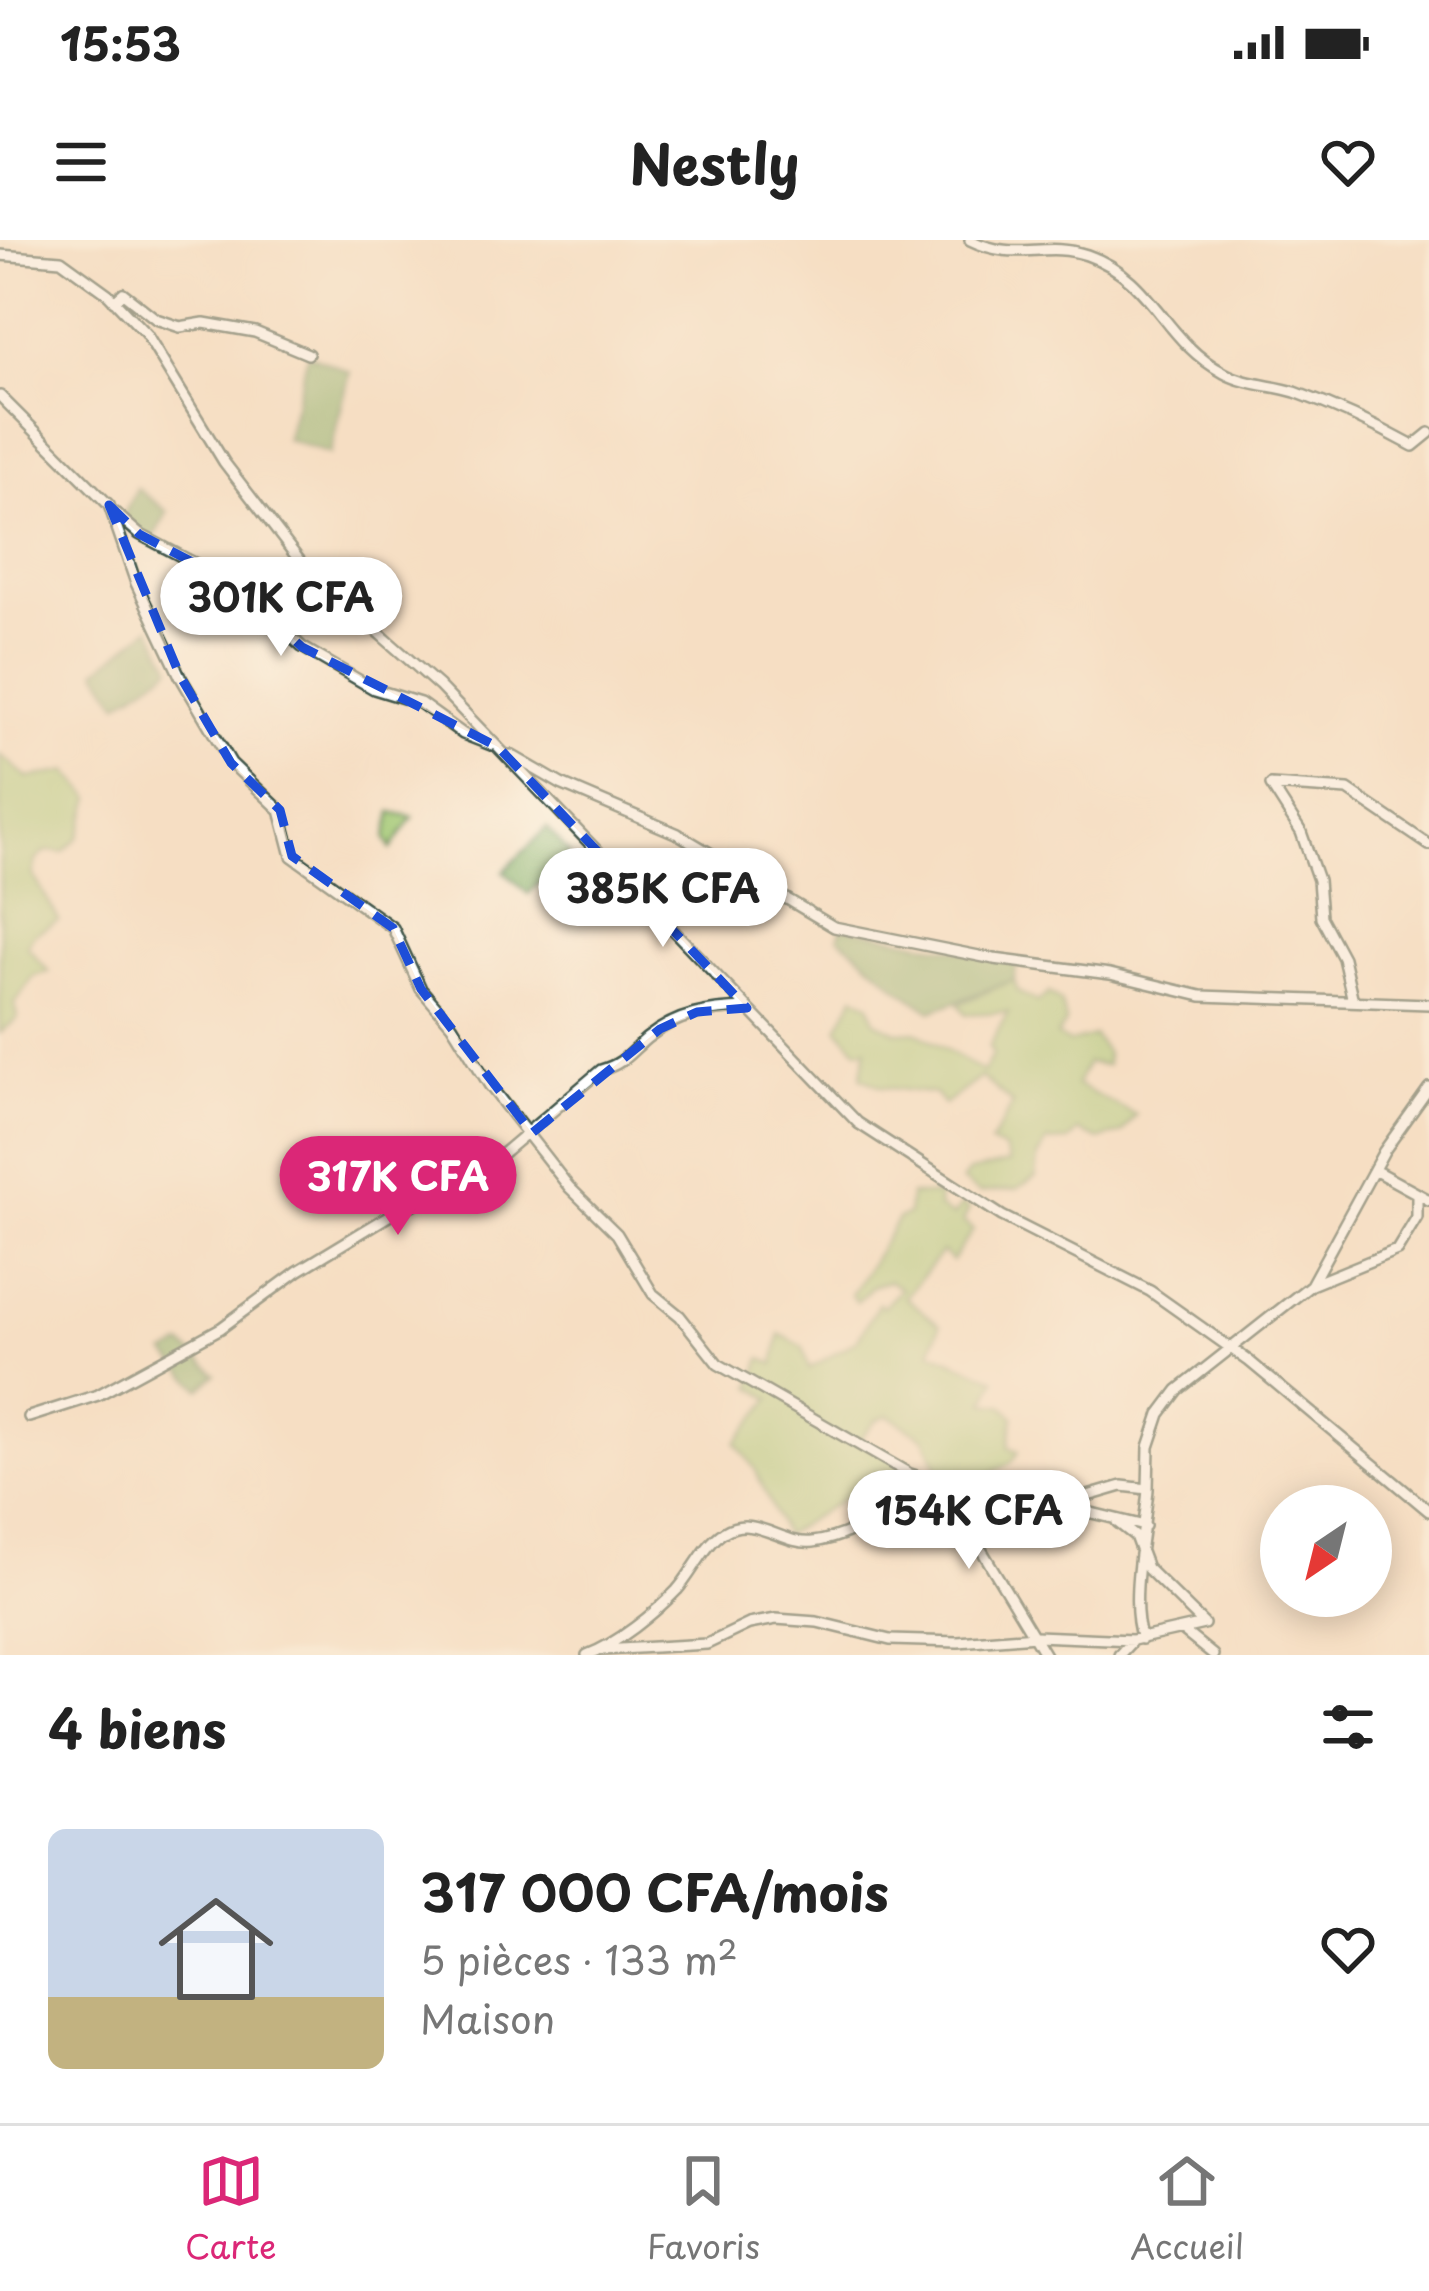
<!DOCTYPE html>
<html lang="fr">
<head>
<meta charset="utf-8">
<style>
	:root { --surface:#fff; --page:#f6f6f6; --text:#222; --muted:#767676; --line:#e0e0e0; --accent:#db2777 }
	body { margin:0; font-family:"Playpen Sans",sans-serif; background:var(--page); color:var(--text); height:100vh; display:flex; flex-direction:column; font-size:45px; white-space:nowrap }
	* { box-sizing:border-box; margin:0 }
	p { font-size:39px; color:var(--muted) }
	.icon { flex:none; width:66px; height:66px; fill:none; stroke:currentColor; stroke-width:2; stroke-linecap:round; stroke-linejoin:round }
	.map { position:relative; height:1415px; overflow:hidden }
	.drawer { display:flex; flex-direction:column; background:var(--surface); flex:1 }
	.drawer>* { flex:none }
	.needle { width:78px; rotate:215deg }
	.fabs { position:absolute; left:1260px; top:1245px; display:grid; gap:24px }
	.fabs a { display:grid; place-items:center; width:132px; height:132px; border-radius:50%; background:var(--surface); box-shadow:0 6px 30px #0003; font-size:60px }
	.price { position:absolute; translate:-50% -102px; padding:0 27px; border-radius:42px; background:#fff; color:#222; font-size:39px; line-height:78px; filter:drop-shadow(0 3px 6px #0008) }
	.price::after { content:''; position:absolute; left:50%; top:72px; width:36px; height:27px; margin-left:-18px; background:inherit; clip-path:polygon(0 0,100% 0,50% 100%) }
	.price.on { background:var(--accent); color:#fff }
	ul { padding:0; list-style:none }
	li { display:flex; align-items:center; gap:36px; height:300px; padding:0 48px }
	li span { display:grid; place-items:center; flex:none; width:336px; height:240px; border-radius:18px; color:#555 }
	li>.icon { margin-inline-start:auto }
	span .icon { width:144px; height:144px; fill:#fffc; stroke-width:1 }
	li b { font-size:51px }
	h2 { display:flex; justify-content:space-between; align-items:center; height:144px; padding:0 48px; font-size:51px }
	.status { display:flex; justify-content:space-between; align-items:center; height:84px; padding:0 60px; background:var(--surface); direction:ltr }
	.status svg { height:33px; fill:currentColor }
	header { display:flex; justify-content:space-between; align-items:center; height:156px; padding:0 48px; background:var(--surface); font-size:54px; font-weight:700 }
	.menu { display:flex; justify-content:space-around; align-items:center; height:168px; border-top:3px solid var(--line); background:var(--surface); font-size:33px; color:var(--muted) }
	.menu a { display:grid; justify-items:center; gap:6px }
	.menu .on { color:var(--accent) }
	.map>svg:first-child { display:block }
</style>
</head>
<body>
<div class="status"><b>15:53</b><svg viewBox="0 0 49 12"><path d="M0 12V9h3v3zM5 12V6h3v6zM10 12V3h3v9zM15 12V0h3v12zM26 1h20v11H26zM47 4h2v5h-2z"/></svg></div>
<header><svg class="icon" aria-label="menu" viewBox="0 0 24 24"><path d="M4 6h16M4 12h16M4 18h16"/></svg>Nestly<svg class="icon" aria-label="heart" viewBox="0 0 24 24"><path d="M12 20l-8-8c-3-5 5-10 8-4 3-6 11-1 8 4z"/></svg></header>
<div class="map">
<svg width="1429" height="1415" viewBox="0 0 1429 1415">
	<rect width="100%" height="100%" fill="#fcf5e5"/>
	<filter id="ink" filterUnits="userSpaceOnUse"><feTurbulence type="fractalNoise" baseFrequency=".00833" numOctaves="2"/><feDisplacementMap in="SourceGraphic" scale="24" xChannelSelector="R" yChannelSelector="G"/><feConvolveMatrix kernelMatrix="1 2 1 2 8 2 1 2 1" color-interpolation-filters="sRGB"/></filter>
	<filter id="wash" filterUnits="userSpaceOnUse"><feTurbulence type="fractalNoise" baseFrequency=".004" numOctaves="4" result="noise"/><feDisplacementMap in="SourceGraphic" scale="48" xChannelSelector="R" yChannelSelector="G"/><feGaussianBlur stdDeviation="2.7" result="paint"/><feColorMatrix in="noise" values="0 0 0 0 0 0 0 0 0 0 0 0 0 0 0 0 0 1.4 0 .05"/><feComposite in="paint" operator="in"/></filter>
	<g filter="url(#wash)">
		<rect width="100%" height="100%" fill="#f6dec3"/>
		<path fill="#a0c772" stroke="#608253" stroke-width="3" d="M 0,515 L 28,538 L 68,531 L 92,558 L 79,597 L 63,612 L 47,611 L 36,620 L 33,635 L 59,680 L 34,694 L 27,706 L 49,732 L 34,736 L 15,764 L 18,778 L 0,793 Z
			M 392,572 L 413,577 L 391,609 L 386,598 Z
			M 1014,740 L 1018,752 L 1038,762 L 1049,753 L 1061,762 L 1066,782 L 1057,796 L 1069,803 L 1094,796 L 1106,813 L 1106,825 L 1087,823 L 1076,845 L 1136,875 L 1122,893 L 1099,900 L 1078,891 L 1069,901 L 1047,902 L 1038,917 L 1036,937 L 1017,949 L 979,953 L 962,941 L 969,932 L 1009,923 L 1004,909 L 990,904 L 1013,864 L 981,837 L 944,865 L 935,854 L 883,847 L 861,837 L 867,808 L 858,810 L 838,788 L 855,755 L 870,764 L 875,781 L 897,792 L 916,791 L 983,832 L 993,814 L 989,807 L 1008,772 L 966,774 L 959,764 Z
			M 910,955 L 939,955 L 938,968 L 953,976 L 962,965 L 969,969 L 963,982 L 973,990 L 952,1021 L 942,1012 L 905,1057 L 940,1085 L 931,1111 L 996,1139 L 985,1163 L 1003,1165 L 1014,1177 L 1009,1207 L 1019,1211 L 1012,1222 L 978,1241 L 938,1230 L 925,1198 L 888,1175 L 876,1180 L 859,1200 L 926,1237 L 925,1250 L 870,1242 L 784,1295 L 755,1229 L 736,1203 L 771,1159 L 752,1147 L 762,1118 L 774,1124 L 780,1094 L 803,1107 L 809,1129 L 857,1100 L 879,1063 L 883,1067 L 901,1049 L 889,1041 L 872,1046 L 857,1062 L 851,1055 L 898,979 L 908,974 Z"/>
		<path fill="#80ac64" stroke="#50744c" stroke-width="3" d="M 308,114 L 350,132 L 330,214 L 286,199 Z
			M 137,248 L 168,272 L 151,301 L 121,280 Z
			M 151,387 L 172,427 L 119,463 L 97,430 Z
			M 547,588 L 570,614 L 528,654 L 504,631 Z
			M 843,687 L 1017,722 L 1014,740 L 931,771 C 896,750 871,721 838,697 Z
			M 183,1105 L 216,1134 L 201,1149 L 166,1114 Z"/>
	</g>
	<g filter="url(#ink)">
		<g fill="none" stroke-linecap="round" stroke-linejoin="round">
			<g stroke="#3f5549" stroke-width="14">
				<path id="minor" d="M 970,0 C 1017,23 1043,0 1087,15 C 1155,39 1161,99 1224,133 C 1246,145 1272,145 1295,152 C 1334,166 1377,186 1413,206 L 1429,193
					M 0,15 L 61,20 L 108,54 L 146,94 L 224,222 L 306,329 L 439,446 L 858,883 L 1002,976 L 1150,1051 L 1249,1121 L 1429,1271
					M 114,61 L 123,53 L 156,79 L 180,87 L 204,83 L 255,92 L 308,114
					M 0,156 L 109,265 L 136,343 L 180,436 L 231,523 L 280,570 L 292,616 L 393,688 L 421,749 L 452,785 L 490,846 L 569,947 L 617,994 L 653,1054 L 680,1076 L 718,1124 L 910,1234 L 1011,1266 L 1057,1265 L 1122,1246 L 1148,1249 L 1149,1207 L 1160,1174 L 1178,1150 L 1311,1045 L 1384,911 L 1429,848
					M 113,271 L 139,294 L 234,344 L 302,407 L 374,449 L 420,463 L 463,494 L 491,505
					M 511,515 L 561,544 L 678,594 L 834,687 L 994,719 L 1110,734 L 1201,756 L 1429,764
					M 1271,545 L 1301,592 L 1318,640 L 1321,677 L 1343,718 L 1353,761
					M 1271,545 L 1348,550 L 1429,605
					M 1374,930 L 1429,960
					M 1311,1045 L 1397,1010 L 1417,977 L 1417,954
					M 29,1177 L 98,1155 L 221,1088 L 298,1031 L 397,971 L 470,941 L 601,830 C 625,823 629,813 647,798 C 677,774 709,769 747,768
					M 955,1247 L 967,1286 L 1045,1415
					M 1063,1266 L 1145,1286
					M 1182,1390 L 1213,1415
					M 1142,1399 C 1128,1362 1145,1291 1148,1249
					M 603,1410 L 707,1404 L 749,1384 L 776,1379 L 817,1382 L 890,1400 L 958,1402 L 1036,1396 L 1133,1400 L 1204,1384 L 1147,1328 L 1135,1296 L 1117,1282
					M 587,1415 C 617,1404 654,1374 677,1350 C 693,1332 704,1305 724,1292 C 754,1273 783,1306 813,1302 C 860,1296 896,1260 940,1245
					M 1119,1415 L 1133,1400"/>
			</g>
			<use href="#minor" stroke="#fff" stroke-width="9"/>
		</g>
	</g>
	<path d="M0 0H1429V1415H0ZM 109,265 L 139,294 L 234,344 L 302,407 L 498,507 L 747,768 L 697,772 L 660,789 L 532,893 L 421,749 L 393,688 L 292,616 L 280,570 L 231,523 L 180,436 Z" fill="#f6dec3" fill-opacity=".55" fill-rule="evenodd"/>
	<path fill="none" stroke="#1d4ed8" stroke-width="9" stroke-dasharray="24 15" stroke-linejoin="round" d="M 109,265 L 139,294 L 234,344 L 302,407 L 498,507 L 747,768 L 697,772 L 660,789 L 532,893 L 421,749 L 393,688 L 292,616 L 280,570 L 231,523 L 180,436 Z"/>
</svg>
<div class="fabs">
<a><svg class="needle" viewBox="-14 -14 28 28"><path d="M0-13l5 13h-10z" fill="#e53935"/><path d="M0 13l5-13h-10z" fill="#767676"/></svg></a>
</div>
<b class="price" style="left:281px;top:419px">301K CFA</b>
<b class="price" style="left:663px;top:710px">385K CFA</b>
<b class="price on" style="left:398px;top:998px">317K CFA</b>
<b class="price" style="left:969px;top:1332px">154K CFA</b>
</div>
<section class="drawer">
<h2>4 biens<svg class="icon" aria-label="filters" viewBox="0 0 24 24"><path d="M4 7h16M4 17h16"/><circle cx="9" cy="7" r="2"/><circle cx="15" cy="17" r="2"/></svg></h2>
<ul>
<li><span style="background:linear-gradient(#c9d6e8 70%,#c2b280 0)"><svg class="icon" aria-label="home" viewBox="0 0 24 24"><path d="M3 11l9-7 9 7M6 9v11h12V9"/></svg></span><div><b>317 000 CFA/mois</b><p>5 pièces · 133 m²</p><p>Maison</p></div><svg class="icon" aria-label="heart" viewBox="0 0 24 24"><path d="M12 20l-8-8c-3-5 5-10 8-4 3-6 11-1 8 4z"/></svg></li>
</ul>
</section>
<nav class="menu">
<a class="on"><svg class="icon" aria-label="map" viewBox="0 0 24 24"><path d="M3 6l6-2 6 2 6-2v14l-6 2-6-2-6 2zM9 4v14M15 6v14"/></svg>Carte</a>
<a><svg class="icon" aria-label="saved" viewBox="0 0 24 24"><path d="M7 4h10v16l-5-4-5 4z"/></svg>Favoris</a>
<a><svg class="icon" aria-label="home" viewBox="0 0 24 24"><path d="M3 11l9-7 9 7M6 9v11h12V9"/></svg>Accueil</a>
</nav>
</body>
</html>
